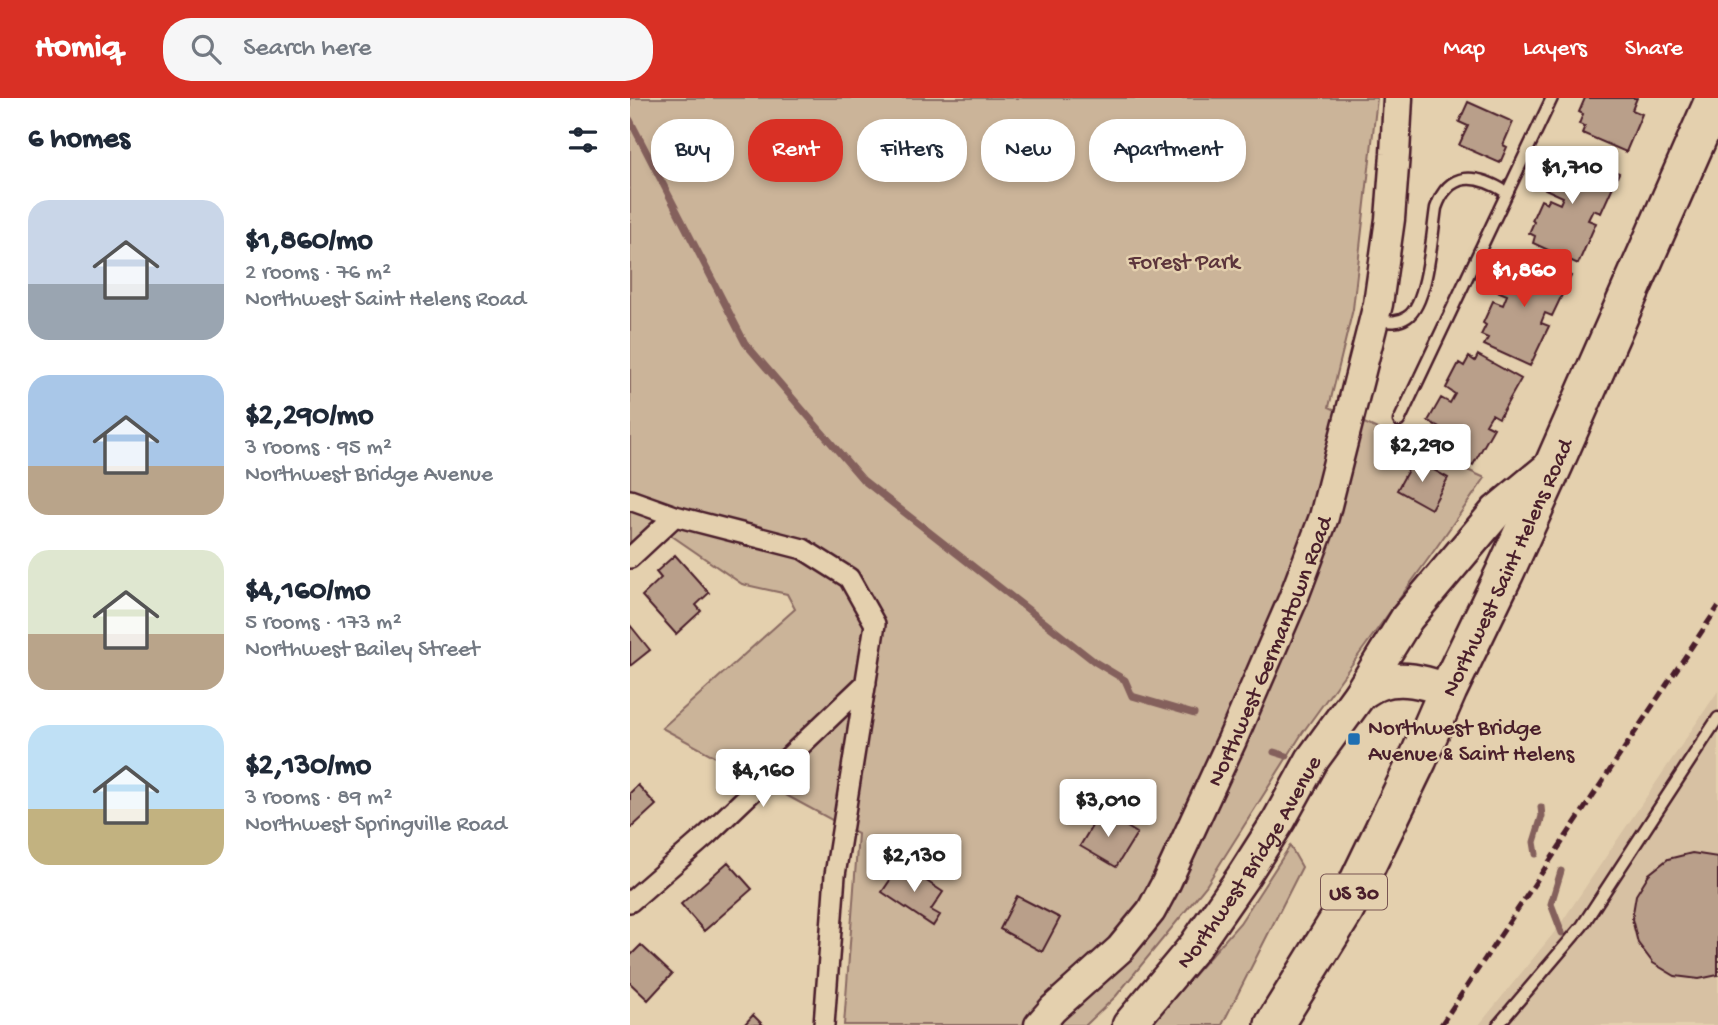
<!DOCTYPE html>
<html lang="en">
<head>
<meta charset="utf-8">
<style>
	:root { --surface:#fff; --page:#f6f6f7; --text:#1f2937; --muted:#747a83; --accent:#d93025 }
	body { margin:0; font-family:"Gochi Hand",sans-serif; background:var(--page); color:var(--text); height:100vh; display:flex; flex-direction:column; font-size:26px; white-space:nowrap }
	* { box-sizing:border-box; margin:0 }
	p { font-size:23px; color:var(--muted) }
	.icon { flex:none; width:38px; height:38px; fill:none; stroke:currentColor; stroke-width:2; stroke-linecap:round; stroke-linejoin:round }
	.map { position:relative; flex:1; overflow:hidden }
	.details { display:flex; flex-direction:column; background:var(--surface); width:630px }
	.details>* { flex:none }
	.hud { position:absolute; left:21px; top:21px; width:665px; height:63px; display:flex; gap:14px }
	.price { position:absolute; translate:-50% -60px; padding:0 16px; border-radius:7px; background:#fff; color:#222; font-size:23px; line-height:46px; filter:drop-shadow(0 2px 4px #0008) }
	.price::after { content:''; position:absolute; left:50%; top:42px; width:21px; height:16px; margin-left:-10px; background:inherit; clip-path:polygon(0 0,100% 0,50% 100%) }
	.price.active { background:var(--accent); color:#fff }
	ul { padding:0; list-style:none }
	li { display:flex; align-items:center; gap:21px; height:175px; padding:0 28px }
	li span { display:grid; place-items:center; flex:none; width:196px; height:140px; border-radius:21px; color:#555 }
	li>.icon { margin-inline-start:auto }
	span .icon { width:84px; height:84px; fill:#fffc; stroke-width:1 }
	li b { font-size:30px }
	h2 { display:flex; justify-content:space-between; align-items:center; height:84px; padding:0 28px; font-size:30px }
	.tag { padding:0 24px; border-radius:28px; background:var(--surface); box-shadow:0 4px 10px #0003; font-size:24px; line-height:63px }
	.tag.active { background:var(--accent); color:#fff }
	header { display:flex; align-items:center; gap:42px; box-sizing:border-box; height:98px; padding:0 35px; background:var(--accent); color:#fff }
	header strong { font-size:33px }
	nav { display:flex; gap:38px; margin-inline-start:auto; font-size:24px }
	.search { width:490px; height:63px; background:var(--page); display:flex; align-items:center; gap:18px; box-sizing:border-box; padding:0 24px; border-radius:28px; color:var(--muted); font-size:26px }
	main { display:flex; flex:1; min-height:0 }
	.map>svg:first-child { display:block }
</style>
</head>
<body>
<header>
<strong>Homiq</strong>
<div class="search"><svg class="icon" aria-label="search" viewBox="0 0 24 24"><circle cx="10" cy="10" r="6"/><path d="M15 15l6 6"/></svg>Search here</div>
<nav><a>Map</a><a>Layers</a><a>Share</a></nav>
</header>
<main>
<section class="details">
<h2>6 homes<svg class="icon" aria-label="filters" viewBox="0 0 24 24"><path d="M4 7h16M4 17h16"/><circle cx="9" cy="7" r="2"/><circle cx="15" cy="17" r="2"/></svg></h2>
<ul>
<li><span style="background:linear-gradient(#c9d6e8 60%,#9aa5b1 0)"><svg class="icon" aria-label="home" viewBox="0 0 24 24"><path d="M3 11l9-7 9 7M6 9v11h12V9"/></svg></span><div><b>$1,860/mo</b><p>2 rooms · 76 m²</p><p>Northwest Saint Helens Road</p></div></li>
<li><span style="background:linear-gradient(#a9c7e8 65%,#b9a48a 0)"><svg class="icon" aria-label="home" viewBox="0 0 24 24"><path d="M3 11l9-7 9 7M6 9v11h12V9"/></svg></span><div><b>$2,290/mo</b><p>3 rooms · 95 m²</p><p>Northwest Bridge Avenue</p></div></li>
<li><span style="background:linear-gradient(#dfe7d0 60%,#b9a48a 0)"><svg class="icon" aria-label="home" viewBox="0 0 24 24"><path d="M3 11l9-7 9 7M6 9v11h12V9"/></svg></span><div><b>$4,160/mo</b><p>5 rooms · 173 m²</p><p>Northwest Bailey Street</p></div></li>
<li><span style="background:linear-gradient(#bfe0f5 60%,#c2b280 0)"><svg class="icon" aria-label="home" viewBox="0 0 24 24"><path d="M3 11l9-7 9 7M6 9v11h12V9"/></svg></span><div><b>$2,130/mo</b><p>3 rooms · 89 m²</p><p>Northwest Springville Road</p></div></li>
</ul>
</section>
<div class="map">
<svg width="1088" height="927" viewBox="0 0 1088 927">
	<rect width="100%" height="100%" fill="#e4d0ae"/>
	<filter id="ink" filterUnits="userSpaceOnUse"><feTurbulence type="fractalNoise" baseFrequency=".0143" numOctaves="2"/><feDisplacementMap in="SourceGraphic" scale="14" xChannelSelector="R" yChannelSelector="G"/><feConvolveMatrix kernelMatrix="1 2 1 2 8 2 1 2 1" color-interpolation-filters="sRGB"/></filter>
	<g filter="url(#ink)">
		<path fill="#d7c1a3" d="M 1088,593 L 1088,927 L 849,927 L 927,831 Z"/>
		<path fill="#cbb499" stroke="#8a6a62" stroke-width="2" d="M 0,0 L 747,0 L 723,211 L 699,309 L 855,380 L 801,457 L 673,634 L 576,788 L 486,898 L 456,927 L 214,927 L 228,736 L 32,630 L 165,511 L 157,496 L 112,486 L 26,427 L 0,447 Z
			M 660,748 L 672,769 L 592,927 L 517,927 L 539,905 L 610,825 Z"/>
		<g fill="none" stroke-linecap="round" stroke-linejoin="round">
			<path stroke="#84605c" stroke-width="7" d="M 0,22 L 115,245 L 233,382 L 465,564 L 495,582 L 502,598 L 564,616
				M 644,654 L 657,658
				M 906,756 L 904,744 L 912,718 L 911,709
				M 931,773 L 921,806 L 932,835"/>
		</g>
		<path fill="#b99f8a" stroke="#4a1f2b" stroke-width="2" d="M 955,0 L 1007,0 L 1002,12 L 1012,16 L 996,54 L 952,35 L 955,28 L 949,26 L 953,16 L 949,14 Z
			M 838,4 L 883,24 L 873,47 L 877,49 L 870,65 L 829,47 L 838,28 L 829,24 Z
			M 944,54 L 989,75 L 971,115 L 963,112 L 958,122 L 966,125 L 948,166 L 903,145 L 905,138 L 899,135 L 904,124 L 902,122 L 911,102 L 917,105 L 919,101 L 930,106 L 933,99 L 913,90 L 926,63 L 931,65 L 935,56 L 942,59 Z
			M 897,157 L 941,178 L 922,218 L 915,215 L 911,225 L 919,228 L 900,268 L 854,247 L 858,240 L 851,237 L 856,227 L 853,225 L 863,203 L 873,207 L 877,197 L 867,193 L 879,167 L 884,169 L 888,160 L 894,163 Z
			M 848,257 L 891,281 L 869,320 L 862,316 L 856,326 L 864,330 L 843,367 L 807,347 L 810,341 L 804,338 L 809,329 L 798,323 L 811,300 L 820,305 L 825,296 L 816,290 L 829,265 L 834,268 L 839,259 L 845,263 Z
			M 784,361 L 818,380 L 801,411 L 767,392 Z
			M 45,457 L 79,495 L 66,507 L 71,513 L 46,536 L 12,498 L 31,480 L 26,474 Z
			M 0,527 L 20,552 L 0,568 Z
			M 8,687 L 26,707 L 0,731 L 0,695 Z
			M 471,713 L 507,735 L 486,769 L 450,748 Z
			M 1062,755 L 1088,759 L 1088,877 L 1069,881 L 1045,878 L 1023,865 L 1008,845 L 1002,821 L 1006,797 L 1019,776 L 1038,761 Z
			M 98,764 L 122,791 L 74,833 L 51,806 Z
			M 271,766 L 313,794 L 301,812 L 310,817 L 303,828 L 252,794 Z
			M 387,798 L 430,820 L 412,854 L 370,831 Z
			M 11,847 L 42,876 L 18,902 L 0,885 L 0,858 Z
			M 123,917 L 133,927 L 114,927 Z"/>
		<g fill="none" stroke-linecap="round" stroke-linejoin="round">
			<g stroke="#4a1f2b" stroke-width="15">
				<path id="lane" d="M 745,222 C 756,223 767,226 777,219 C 798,206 802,135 806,110 C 819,72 847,76 876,94
					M 769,323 L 922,0
					M 868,927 L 952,828 L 1088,620"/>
			</g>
			<g stroke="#4a1f2b" stroke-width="24">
				<path id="street" d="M 0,402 L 45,418 L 173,451 L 219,480 L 245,526 L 205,777 L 194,927
					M 0,460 L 45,418
					M 0,804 L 77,737 L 236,585"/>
			</g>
			<g stroke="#4a1f2b" stroke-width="33">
				<g id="secondary">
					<path id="s1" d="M 409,927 L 423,911 L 490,851 L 521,813 L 536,785 L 602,642 L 663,501 L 694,419 L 748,206 L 760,121 L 765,56 L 768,0"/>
				</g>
			</g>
			<g stroke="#4a1f2b" stroke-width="37">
				<g id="primary">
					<path d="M 730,596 C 736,592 743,587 750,585 C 774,577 796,585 818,592"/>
					<path id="s2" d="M 499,927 L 565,848 L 612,780 L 649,722 L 682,662 L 730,596 L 777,520 L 867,413 L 925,365"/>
				</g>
			</g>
			<g stroke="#4a1f2b" stroke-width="42">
				<g id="highway">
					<path id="s3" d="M 644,927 L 715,812 L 788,661 L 818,592 L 875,474 L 925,364 L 1085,0"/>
				</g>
			</g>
			<use href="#lane" stroke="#e4d0ae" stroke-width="10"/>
			<use href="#street" stroke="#e4d0ae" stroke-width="19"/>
			<use href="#secondary" stroke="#e4d0ae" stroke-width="28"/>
			<use href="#primary" stroke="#e4d0ae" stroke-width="32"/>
			<use href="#highway" stroke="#e4d0ae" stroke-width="37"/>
			<path stroke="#4a1f2b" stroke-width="5" stroke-dasharray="10 5" stroke-linecap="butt" d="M 811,927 L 1088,509"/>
		</g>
	</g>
	<rect fill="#1f6fb2" stroke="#e4d0ae" stroke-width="2.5" x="717" y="634" width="14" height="14" rx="3.5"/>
	<g text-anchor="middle" stroke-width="5" stroke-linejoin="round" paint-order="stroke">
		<rect fill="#e4d0ae" stroke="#785452" stroke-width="2" x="691" y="776.5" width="66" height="35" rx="5"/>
		<g font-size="21" font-weight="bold" fill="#4a1f2b">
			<text x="724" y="801">US 30</text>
		</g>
		<g font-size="23" fill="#5d353c" stroke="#e4d0ae">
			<text x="554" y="170">Forest Park</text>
		</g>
		<g font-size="23" fill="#4a1f2b" stroke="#e4d0ae">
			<text dy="8" stroke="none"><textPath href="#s3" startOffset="514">Northwest Saint Helens Road</textPath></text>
			<text dy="8" stroke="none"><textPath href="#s1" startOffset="446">Northwest Germantown Road</textPath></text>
			<text dy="8" stroke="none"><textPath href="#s2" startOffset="203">Northwest Bridge Avenue</textPath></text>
		</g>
		<g font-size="23" fill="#4a1f2b" stroke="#e4d0ae" text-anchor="start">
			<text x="738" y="636">Northwest Bridge<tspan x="738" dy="26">Avenue &amp; Saint Helens</tspan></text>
		</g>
	</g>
</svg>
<b class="price" style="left:942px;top:108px">$1,710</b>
<b class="price active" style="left:894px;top:211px">$1,860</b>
<b class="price" style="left:792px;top:386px">$2,290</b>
<b class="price" style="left:133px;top:711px">$4,160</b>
<b class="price" style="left:478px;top:741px">$3,010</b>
<b class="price" style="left:284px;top:796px">$2,130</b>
<div class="hud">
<a class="tag">Buy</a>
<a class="tag active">Rent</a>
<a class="tag">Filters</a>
<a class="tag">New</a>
<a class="tag">Apartment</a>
</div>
</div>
</main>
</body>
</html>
